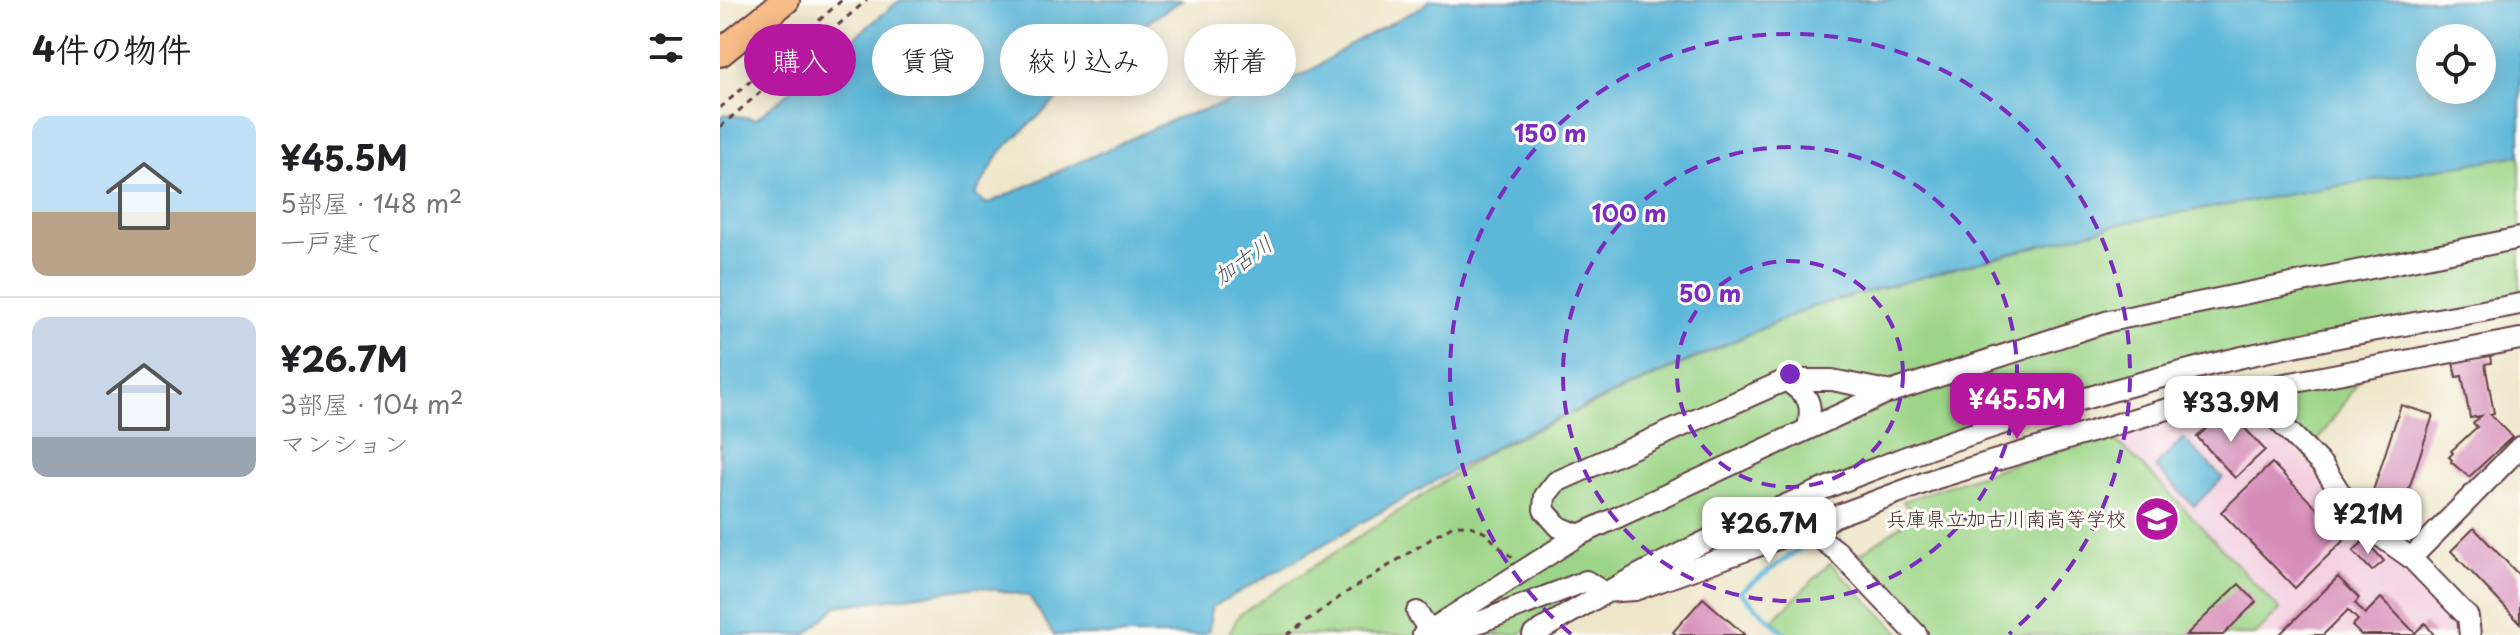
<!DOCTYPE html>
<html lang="ja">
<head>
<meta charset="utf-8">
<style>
	:root { --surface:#fff; --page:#f2f2f2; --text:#202124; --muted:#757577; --line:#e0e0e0; --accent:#b5179e }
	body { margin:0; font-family:"Playpen Sans","Klee One",sans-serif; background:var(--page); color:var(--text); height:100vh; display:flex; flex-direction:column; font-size:30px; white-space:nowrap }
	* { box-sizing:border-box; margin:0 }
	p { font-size:26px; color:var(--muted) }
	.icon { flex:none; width:44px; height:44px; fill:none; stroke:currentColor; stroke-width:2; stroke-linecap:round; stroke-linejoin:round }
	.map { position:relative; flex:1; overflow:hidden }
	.details { display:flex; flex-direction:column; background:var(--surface); width:720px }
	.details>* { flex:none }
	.guide { position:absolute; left:24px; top:24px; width:760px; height:72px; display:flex; gap:16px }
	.controls { position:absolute; left:1696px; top:24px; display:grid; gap:16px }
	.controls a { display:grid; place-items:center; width:80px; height:80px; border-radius:50%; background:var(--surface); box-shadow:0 4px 20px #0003; font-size:40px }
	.price { position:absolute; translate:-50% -68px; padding:0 18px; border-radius:16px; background:#fff; color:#222; font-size:26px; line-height:52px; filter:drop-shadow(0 2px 4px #0008) }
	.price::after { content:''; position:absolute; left:50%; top:48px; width:24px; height:18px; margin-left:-12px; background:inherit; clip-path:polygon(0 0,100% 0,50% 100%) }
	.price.current { background:var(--accent); color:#fff }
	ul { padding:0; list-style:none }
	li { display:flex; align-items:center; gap:24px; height:200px; padding:0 32px }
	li+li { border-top:2px solid var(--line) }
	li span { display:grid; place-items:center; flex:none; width:224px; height:160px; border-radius:16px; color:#555 }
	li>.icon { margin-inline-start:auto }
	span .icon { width:96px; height:96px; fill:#fffc; stroke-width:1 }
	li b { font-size:34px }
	h2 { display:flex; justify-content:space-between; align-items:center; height:96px; padding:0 32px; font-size:34px }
	.pill { padding:0 28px; border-radius:36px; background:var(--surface); box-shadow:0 4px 20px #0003; font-size:28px; line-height:72px }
	.pill.current { background:var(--accent); color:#fff }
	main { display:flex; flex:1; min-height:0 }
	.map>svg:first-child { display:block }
</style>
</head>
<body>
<main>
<section class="details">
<h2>4件の物件<svg class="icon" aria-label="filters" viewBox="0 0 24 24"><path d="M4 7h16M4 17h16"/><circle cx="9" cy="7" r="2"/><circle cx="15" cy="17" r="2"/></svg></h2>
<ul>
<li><span style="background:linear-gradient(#bfe0f5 60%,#b9a48a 0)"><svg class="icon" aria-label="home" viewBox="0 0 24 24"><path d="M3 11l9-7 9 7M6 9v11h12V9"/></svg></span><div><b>¥45.5M</b><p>5部屋 · 148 m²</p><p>一戸建て</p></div></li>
<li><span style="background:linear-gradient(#c9d6e8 75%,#9aa5b1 0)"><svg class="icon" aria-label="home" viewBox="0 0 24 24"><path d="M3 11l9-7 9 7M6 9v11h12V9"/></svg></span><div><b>¥26.7M</b><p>3部屋 · 104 m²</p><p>マンション</p></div></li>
</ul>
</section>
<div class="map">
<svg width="1800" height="635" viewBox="0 0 1800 635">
	<rect width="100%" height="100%" fill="#fdfcf7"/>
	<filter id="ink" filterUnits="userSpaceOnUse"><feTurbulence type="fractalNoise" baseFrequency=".0125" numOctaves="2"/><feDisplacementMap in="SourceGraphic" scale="16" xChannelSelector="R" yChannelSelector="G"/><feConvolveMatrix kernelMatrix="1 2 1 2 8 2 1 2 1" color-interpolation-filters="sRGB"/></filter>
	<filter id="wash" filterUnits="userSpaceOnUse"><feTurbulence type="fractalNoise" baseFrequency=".006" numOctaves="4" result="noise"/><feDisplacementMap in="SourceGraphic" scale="32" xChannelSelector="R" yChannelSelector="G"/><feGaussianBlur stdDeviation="1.8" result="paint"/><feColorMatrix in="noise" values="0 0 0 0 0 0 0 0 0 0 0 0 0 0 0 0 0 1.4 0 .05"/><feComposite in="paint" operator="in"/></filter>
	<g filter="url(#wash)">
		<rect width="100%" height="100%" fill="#eee6ca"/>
		<path fill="#f3cfe0" d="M 1527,400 L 1742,621 L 1742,635 L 1214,635 L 1174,595 L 1232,528 L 1390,435 Z"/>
		<path fill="#9dd588" stroke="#747a5a" stroke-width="2" d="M 1800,155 L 1800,299 L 1309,405 L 847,605 L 797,635 L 508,635 L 519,615 L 775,448 L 1091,307 L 1407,222 Z
			M 1644,373 L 1592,450 L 1540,393 Z
			M 1390,435 L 1433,476 L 1560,610 L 1535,635 L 1214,635 L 1174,595 L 1140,554 L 1193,517 L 1183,501 L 1292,464 Z
			M 1110,563 L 1182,635 L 1068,635 L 1053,620 Z"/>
		<path fill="#5bb7d9" stroke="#526b82" stroke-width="2" fill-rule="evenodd" d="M 180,0 L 462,0 L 402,39 L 281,151 L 255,195 L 267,204 L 456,118 L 523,98 L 587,73 L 634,42 L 702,7 L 710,0 L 1800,0 L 1800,155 L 1407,222 L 1091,307 L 786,441 L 491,608 L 489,631 L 482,635 L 334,635 L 309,596 L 259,587 L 117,606 L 86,635 L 0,635 L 0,118 L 5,114 L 36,119 ZM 1762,38 L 1762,90 L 1710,90 L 1710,38 Z
			M 1463,438 L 1503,478 L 1474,506 L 1435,467 Z"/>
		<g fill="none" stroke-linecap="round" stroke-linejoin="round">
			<path stroke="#5bb7d9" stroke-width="5" d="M 1066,635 L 1020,592 L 1083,546"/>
		</g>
		<g id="blocks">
			<path fill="#d68cb8" d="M 1770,355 L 1771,363 L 1765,364 L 1774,413 L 1770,414 L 1792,437 L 1749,477 L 1731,462 L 1732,460 L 1729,457 L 1733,453 L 1731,451 L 1757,427 L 1753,423 L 1761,416 L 1750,418 L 1742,376 L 1736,377 L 1733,362 Z
				M 1681,405 L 1713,415 L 1682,510 L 1650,500 Z
				M 1507,409 L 1545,450 L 1515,478 L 1477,437 Z
				M 1552,463 L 1626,538 L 1575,588 L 1501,512 Z
				M 1754,528 L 1800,576 L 1800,623 L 1731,551 Z
				M 1645,540 L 1664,561 L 1652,571 L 1633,551 Z
				M 1618,577 L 1639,598 L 1635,603 L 1645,614 L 1661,598 L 1695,633 L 1705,623 L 1714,635 L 1641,635 L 1632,626 L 1638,620 L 1628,610 L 1603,635 L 1559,635 Z
				M 1519,584 L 1536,602 L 1503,635 L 1466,635 Z
				M 983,598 L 1025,635 L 957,635 L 953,632 Z"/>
		</g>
	</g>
	<g filter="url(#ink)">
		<use href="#blocks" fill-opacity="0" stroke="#633d43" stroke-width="2"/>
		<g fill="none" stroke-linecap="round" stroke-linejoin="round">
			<g stroke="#633d43" stroke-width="24">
				<path id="minor" d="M 1066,380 C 1089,397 1093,400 1088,429
					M 1529,391 L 1603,466 L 1630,508 L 1660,536 L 1691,558 L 1748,617 L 1750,635
					M 1093,533 L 1113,517 L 1217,478 L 1444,410 L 1529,391 L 1800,339
					M 859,535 L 839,527 L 824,510 L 825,496 L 836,482 L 1066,380 L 1112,380 L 1172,392
					M 1691,558 L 1800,447
					M 697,612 L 710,631 L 719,635
					M 703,635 L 859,535 L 1164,394 L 1389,321 L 1800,238
					M 726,635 L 866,581 L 883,592 L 915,590 L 1077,532 L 1093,533 L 1117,551 L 1197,635
					M 813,635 C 1020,508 1250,425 1485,366 C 1588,340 1695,324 1800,304"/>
			</g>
			<g stroke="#633d43" stroke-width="30">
				<path id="major" d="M 0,53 L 66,0"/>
			</g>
			<path stroke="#633d43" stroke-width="3" stroke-dasharray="6 6" stroke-linecap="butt" d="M 0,108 L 122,0
				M 0,127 L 147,0
				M 567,635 L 624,594 L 733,525 C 771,524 767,542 794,558"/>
			<use href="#minor" stroke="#fff" stroke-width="20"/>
			<use href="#major" stroke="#f7bd88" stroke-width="26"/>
		</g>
	</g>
	<g fill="none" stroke="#7b2cbf" stroke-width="4" stroke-dasharray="14 10">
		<circle cx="1070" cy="374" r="113"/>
		<circle cx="1070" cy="374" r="227"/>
		<path d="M851 634A340 340 0 1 1 1289 634"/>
	</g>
	<defs>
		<g id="school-disc" transform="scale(2.3)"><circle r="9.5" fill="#b5179e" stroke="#fdfcf7"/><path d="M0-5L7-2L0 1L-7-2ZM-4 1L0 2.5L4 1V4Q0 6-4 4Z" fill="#fff"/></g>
	</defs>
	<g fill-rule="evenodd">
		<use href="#school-disc" x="1437" y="519"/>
	</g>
	<g text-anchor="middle" stroke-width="6" stroke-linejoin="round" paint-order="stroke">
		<g font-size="20" fill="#4a1f2b" stroke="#fdfcf7" text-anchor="end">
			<text x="1406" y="526">兵庫県立加古川南高等学校</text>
		</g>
		<g font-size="22" font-style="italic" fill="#515c71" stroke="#fdfcf7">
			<text transform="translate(523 260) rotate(-35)" y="8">加古川</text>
		</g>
	</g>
	<circle cx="1070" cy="374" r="12" fill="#7b2cbf" stroke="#fdfcf7" stroke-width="4"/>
	<g font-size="24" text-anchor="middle" font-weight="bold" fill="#7b2cbf" stroke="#fdfcf7" stroke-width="6" stroke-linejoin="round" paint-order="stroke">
		<text x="830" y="142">150 m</text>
		<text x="909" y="222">100 m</text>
		<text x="990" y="302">50 m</text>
	</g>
</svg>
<div class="controls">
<a><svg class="icon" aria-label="locate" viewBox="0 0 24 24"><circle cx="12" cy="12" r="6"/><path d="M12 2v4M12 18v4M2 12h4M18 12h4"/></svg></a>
</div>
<b class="price current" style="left:1297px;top:441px">¥45.5M</b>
<b class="price" style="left:1511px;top:444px">¥33.9M</b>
<b class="price" style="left:1648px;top:556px">¥21M</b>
<b class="price" style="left:1049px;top:565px">¥26.7M</b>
<div class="guide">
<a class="pill current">購入</a>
<a class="pill">賃貸</a>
<a class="pill">絞り込み</a>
<a class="pill">新着</a>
</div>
</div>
</main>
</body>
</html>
